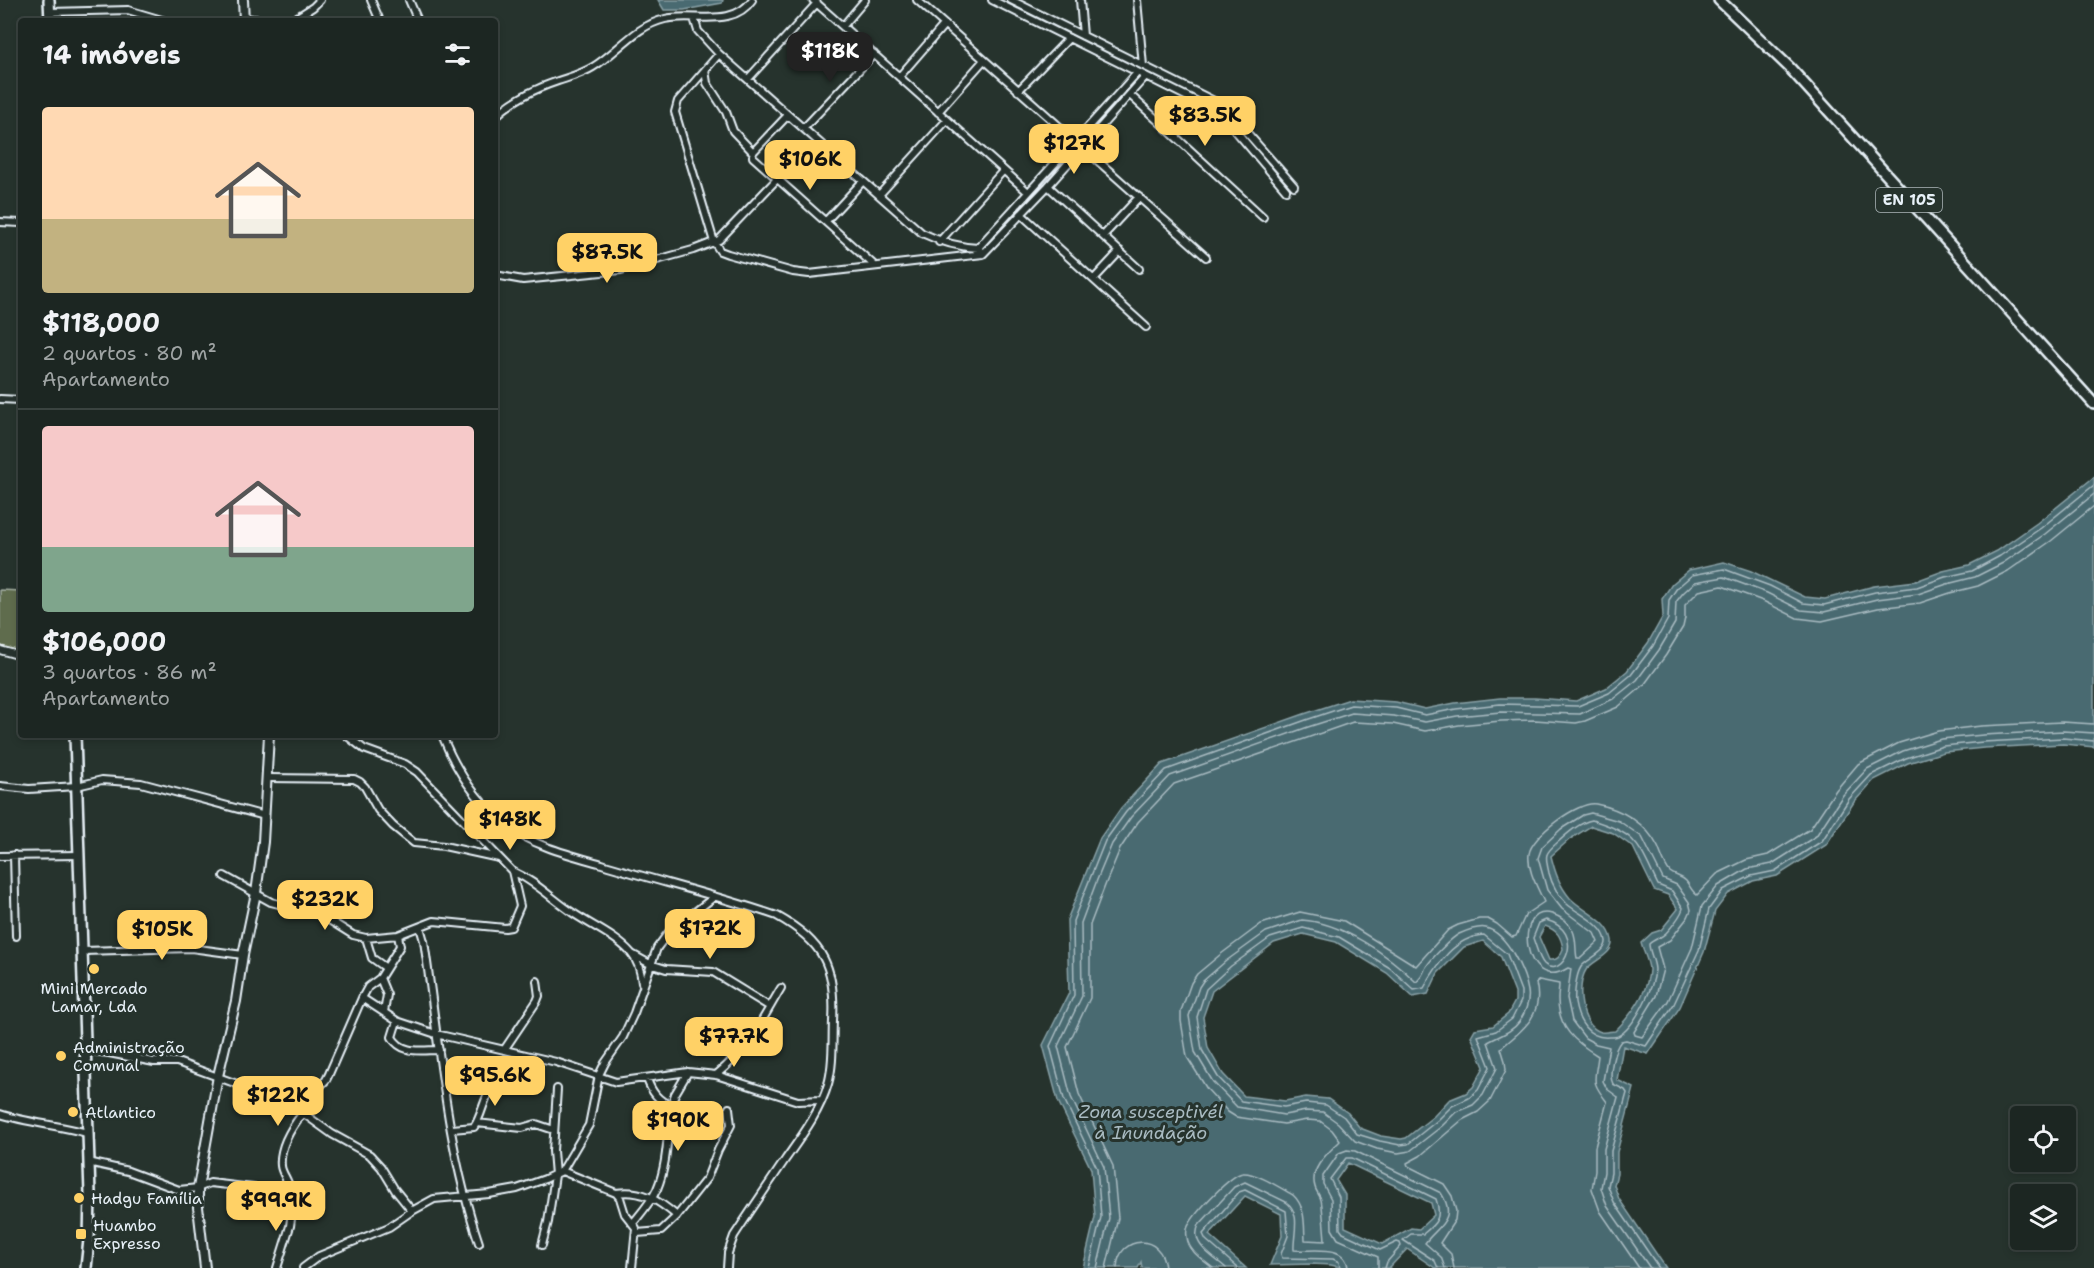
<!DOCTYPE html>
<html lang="pt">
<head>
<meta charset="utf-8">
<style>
	:root { --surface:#1c2622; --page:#29322f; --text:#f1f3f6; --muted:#a0a5a5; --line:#3a4340; --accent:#ffd166 }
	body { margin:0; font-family:"Shantell Sans",sans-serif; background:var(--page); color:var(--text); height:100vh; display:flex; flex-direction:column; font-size:22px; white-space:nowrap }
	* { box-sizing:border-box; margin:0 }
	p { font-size:20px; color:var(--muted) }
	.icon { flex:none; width:33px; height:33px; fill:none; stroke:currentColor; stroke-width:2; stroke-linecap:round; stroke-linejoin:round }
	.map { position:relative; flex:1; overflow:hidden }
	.details { position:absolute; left:18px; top:18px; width:480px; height:720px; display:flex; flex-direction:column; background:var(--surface); border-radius:6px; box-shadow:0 3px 9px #0003,0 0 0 2px var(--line) }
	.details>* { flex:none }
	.controls { position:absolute; left:2010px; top:1106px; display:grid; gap:12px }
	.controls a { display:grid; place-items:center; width:66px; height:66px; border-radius:6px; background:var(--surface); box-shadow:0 3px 9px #0003,0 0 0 2px var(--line); font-size:30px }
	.price { position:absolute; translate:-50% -51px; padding:0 14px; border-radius:12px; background:var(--accent); color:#111; font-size:20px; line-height:39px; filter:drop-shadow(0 2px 3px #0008) }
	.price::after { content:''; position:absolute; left:50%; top:36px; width:18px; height:14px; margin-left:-9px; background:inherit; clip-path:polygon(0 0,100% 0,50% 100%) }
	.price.current { background:#222; color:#fff }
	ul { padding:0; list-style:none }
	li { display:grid; align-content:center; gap:12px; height:318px; padding:0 24px }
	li+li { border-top:2px solid var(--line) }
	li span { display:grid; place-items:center; height:186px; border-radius:6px; color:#555 }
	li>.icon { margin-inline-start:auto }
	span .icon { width:108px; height:108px; fill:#fffc; stroke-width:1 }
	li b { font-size:26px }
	h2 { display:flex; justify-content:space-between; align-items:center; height:72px; padding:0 24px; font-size:26px }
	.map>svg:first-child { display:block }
</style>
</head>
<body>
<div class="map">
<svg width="2094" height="1268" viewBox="0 0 2094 1268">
	<rect width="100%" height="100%" fill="#26332d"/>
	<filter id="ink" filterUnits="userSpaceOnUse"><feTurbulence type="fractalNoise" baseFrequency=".0167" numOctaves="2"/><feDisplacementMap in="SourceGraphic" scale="12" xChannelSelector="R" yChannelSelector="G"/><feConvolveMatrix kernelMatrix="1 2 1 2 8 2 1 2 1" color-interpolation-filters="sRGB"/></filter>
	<g filter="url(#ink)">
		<path fill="#5f6c4d" stroke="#a4aea2" stroke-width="1.5" d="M 0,590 L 21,591 L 21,651 L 0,646 Z"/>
		<path fill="#4a6b71" stroke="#89a1a7" stroke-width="1.5" fill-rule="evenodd" d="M 658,0 L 723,0 L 722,3 L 684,10 L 664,10 Z
			M 2094,477 L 2094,747 L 2063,744 L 1984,748 L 1944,752 L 1908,763 L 1874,780 L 1854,802 L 1826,845 L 1777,876 L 1753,881 L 1728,894 L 1715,911 L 1704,952 L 1680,1007 L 1648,1054 L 1623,1046 L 1617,1080 L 1634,1088 L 1617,1152 L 1617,1174 L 1614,1185 L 1619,1199 L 1666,1268 L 1435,1268 L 1407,1249 L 1389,1268 L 1344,1268 L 1331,1265 L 1312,1264 L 1270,1265 L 1282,1236 L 1281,1214 L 1245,1196 L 1209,1235 L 1246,1268 L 1142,1268 L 1141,1262 L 1138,1268 L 1083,1268 L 1095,1217 L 1091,1169 L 1058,1101 L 1043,1045 L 1069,993 L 1067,920 L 1100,838 L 1121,808 L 1162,764 L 1304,714 L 1350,699 L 1396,702 L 1425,709 L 1455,703 L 1500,698 L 1535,698 L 1576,701 L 1606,688 L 1627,671 L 1648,643 L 1663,616 L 1662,599 L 1672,584 L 1689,570 L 1724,562 L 1751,571 L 1805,597 L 1825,599 L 1874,586 L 1916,581 L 1943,571 L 1969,565 L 1997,551 L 2037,523 ZM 1591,826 L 1613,833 L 1633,847 L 1654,890 L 1668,895 L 1678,909 L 1661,930 L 1652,933 L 1641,943 C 1643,951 1649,962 1649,970 C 1648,994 1631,1015 1615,1031 C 1611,1031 1605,1033 1601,1032 C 1580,1026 1576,986 1586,970 C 1593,960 1614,955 1612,940 C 1609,920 1582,911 1570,898 C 1559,885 1555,872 1551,856 L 1570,839 ZM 1545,926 C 1557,930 1561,936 1563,949 C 1560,956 1558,961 1549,960 L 1539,937 ZM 1303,934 L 1336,942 L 1387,973 L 1413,997 L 1428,994 L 1438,973 L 1464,947 L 1483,941 L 1501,957 L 1515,993 L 1515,1001 L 1508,1014 L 1493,1026 L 1475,1029 L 1471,1036 L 1484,1067 L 1473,1087 L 1466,1093 L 1449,1100 L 1434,1116 L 1406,1138 L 1401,1139 L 1381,1136 L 1360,1128 L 1348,1113 L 1328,1099 L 1306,1097 L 1285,1101 L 1244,1096 L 1223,1074 L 1208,1048 L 1203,1017 L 1212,991 L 1274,943 ZM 1348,1163 L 1431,1203 L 1434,1215 L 1419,1229 L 1411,1228 L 1382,1244 L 1345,1227 L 1345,1195 L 1336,1180 Z"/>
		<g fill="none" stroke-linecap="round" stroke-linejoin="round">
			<path stroke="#a9bbc2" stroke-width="1.5" d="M 1592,820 C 1638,834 1638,844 1658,885 L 1672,891 L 1683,908 C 1682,914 1671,928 1666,933 C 1661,938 1654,939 1649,944 C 1649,952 1655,961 1655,970 C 1654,988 1634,1028 1618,1036 C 1617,1037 1610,1037 1609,1037 C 1588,1039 1578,1021 1575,1003 C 1574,993 1576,975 1581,967 C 1587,959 1607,952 1606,941 C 1604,924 1578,914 1567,904 C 1558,895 1552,885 1549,873 C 1545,855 1544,854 1558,842 C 1567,834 1580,822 1592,820 Z
				M 1302,920 C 1341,922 1389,955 1416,982 C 1422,978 1423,973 1426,967 C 1431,959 1451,938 1459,934 C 1466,931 1478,926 1486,928 C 1507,933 1525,972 1528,991 C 1530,1002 1525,1013 1519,1022 C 1512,1032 1499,1036 1488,1042 L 1497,1068 L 1483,1095 L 1473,1105 L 1456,1112 L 1442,1126 L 1410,1151 L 1398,1153 L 1377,1149 L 1355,1141 L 1338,1123 L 1323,1112 L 1306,1111 L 1284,1115 L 1237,1107 L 1213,1082 L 1195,1052 L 1189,1016 L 1199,987 L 1203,981 L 1226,961 L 1266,932 Z
				M 1546,920 C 1587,931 1563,981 1544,964 C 1539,959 1536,946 1533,938 L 1539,923 Z
				M 1303,928 L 1339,937 L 1390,968 L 1414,990 L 1424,988 C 1437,964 1455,937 1484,935 L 1507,954 L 1521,991 L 1521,1001 L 1512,1019 L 1496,1031 L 1478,1036 L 1490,1067 L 1478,1090 L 1469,1098 L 1452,1106 L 1438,1120 L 1408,1144 L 1400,1145 L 1380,1141 L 1357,1134 L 1344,1117 L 1326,1105 L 1306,1103 L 1284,1107 L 1241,1101 L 1218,1077 L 1202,1050 L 1197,1017 L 1206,989 L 1231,966 L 1270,938 Z
				M 1089,1268 L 1101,1217 L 1097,1168 L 1064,1099 L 1050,1046 L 1074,995 L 1073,921 L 1105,841 L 1126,812 L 1166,770 L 1306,720 L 1351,705 L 1396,708 L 1425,715 L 1456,709 L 1500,704 L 1578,706 L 1609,693 L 1631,675 L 1653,646 L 1668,619 L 1669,600 L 1677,588 L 1692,575 L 1724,569 L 1770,586 L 1803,603 L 1824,605 L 1875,592 L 1917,587 L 1945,577 L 1972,571 L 2000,556 L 2041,528 L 2094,485
				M 1097,1268 L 1109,1218 L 1104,1167 L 1071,1097 L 1058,1046 L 1082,996 L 1081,923 L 1097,880 L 1112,844 L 1131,817 L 1170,776 L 1308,727 L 1352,713 L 1394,716 L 1425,722 L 1457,716 L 1501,712 L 1580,714 L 1613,699 L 1637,680 L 1659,650 L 1675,623 L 1676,602 L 1683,593 L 1695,582 L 1724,577 L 1767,593 L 1801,610 L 1824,612 L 1877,599 L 1918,594 L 1947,584 L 1975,577 L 2003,563 L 2045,534 L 2094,494
				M 1106,1268 L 1118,1218 L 1113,1166 L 1079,1094 L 1067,1047 L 1090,998 L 1090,925 L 1106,883 L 1120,849 L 1138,822 L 1174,784 L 1353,722 L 1393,724 L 1425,731 L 1459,725 L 1501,721 L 1535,720 L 1576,723 L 1585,721 L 1618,707 L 1644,685 L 1666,655 L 1683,627 L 1685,618 L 1685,605 L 1699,591 L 1722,586 L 1763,601 L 1797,618 L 1822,621 L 1878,608 L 1920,603 L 1950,593 L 1978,586 L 2008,571 L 2051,541 L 2094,506
				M 1117,1268 C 1118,1234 1163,1233 1165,1268
				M 1213,1268 C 1203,1260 1188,1251 1187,1237 C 1186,1232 1187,1227 1190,1223 C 1196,1212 1231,1174 1243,1173 C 1256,1172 1282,1189 1293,1195 C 1306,1207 1304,1224 1305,1240 L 1325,1241 C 1325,1239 1322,1202 1321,1200 C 1320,1195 1316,1192 1315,1187 C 1309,1168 1329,1152 1340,1141 L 1332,1130 L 1320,1121 L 1307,1120 L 1284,1124 L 1236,1117 L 1228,1112 L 1207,1089 L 1187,1057 L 1181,1021 L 1181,1011 L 1191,983 L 1197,974 L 1221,954 L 1261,924 L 1300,912 L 1344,921 L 1416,966 L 1448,930 L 1458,925 L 1479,919 L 1488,919 L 1497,924 L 1512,937 L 1516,936 L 1526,914 L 1544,902 C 1538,888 1527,870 1529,854 C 1531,836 1578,801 1596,804 C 1622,809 1646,823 1658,847 C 1661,854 1665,867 1670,872 C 1675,876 1681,876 1686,881 C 1690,886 1692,892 1697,895 L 1717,874 L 1746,860 L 1768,855 L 1810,829 L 1836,790 L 1858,764 L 1899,743 L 1938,731 L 1981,726 L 2062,722 L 2094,724
				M 1226,1268 C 1214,1257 1189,1244 1199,1225 L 1234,1187 L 1245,1182 L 1286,1202 C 1302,1213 1293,1235 1294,1250 C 1311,1252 1346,1243 1348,1268
				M 1238,1268 L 1206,1240 L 1203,1234 L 1239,1192 L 1245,1190 L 1286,1211 L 1288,1236 L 1281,1254 L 1282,1258 L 1333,1259 L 1339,1262 L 1340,1268
				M 1378,1268 L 1378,1257 L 1338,1239 L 1332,1229 L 1331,1199 L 1323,1184 L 1323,1176 L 1339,1153 L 1347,1150 L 1355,1151 L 1441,1193 C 1458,1219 1438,1226 1425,1243 L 1441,1257 L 1445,1268
				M 1385,1268 L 1387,1262 L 1401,1246 L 1400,1243 L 1397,1242 L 1380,1250 L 1343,1233 L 1340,1229 L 1339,1197 L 1330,1179 L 1346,1158 L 1352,1158 L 1436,1199 C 1442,1217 1437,1223 1423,1234 L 1411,1234 L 1403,1240 L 1435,1261 L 1438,1268
				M 1454,1268 L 1451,1254 L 1440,1243 L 1455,1220 L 1456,1211 L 1452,1196 L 1444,1184 L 1408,1166 L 1407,1163 L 1420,1156 L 1462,1120 L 1478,1112 L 1490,1101 L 1506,1070 L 1505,1061 L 1501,1048 C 1523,1030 1544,1015 1536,983 L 1539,980 L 1559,984 C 1559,989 1558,994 1558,999 C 1558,1028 1575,1042 1598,1056 C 1595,1082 1590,1080 1607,1102 L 1595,1147 L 1595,1171 L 1592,1189 L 1600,1211 L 1639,1268
				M 1650,1268 L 1607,1206 L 1601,1188 L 1604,1172 L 1604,1149 L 1618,1097 L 1607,1089 L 1603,1081 L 1609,1047 L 1596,1044 L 1585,1038 L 1572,1021 L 1567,998 L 1571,969 L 1568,968 C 1523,996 1512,903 1552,914 C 1562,917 1568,922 1573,931 C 1577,940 1575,950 1577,958 L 1581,958 L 1598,942 L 1594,933 L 1562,909 L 1547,890 L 1538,858 L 1542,847 L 1561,829 L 1583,815 L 1591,813 L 1619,821 L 1642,837 L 1663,879 L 1677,885 L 1689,902 L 1691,910 L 1688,917 L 1670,940 L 1657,947 L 1663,969 L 1656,996 L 1634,1032 L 1635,1035 L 1642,1037 L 1668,1001 L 1692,948 L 1702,906 L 1718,886 L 1747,869 L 1772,864 L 1816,836 L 1843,795 L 1867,769 L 1903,751 L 1941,739 L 1983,735 L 2063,731 L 2094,733
				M 1659,1268 L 1614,1202 L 1608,1186 L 1611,1173 L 1611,1151 L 1627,1093 L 1625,1090 L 1613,1084 C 1608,1075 1614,1049 1621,1041 L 1626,1040 L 1646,1046 L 1674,1004 L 1699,950 L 1709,909 L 1723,890 L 1751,876 L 1775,871 L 1822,841 L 1849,799 L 1871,775 L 1906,758 L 1943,746 L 1983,742 L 2063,738 L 2094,741"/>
			<g stroke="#e8f1f8" stroke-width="10">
				<path id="minor" d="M 371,0 L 380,21
					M 409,0 L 418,21
					M 813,0 L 1028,192
					M 917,0 L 1206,257
					M 992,0 L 1210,108 L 1223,116 L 1286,190
					M 1011,0 L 1218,103 L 1227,110 L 1294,186
					M 1080,0 L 1083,36
					M 1137,0 L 1143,66
					M 50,12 L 128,10 L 165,21
					M 244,18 L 273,21
					M 694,18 L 698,31 L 719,54 L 922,233 C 941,242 957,247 978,248 L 983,254
					M 291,21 L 313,7 L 320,0
					M 843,26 L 865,0
					M 719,54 L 678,101 L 675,112 L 714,242 L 720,251 L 728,254 L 793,272 L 809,274 L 983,254 L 1048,186 L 1145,77
					M 705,70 L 707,83 L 726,112 L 733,131 L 753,152
					M 899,77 L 944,25
					M 748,79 L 817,3
					M 1018,91 L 1069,38
					M 1130,95 L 1263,217
					M 938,112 L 984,60
					M 788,115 L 753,152 L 753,157 L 875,266
					M 495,117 C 513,99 534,89 558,81 C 570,77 582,74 593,67 C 618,52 635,26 665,19 C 693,12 732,29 752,0
					M 804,128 L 874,54
					M 1048,186 L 1139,269
					M 879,195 L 947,120
					M 1021,214 L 1146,327
					M 826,221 L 863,181
					M 0,222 L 21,223
					M 1103,236 L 1139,197
					M 939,242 L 1003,171
					M 976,250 L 1137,73
					M 495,275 L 523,280 L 621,270 L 693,250 L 719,240 L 778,178
					M 1094,279 L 1120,251
					M 0,399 L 21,400
					M 0,650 L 21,656
					M 346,735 L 364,749 L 405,764 L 417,772 L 512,871 C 535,881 552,899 573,913 C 592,926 616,936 631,953 C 638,961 641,973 642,983
					M 442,735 C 456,771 478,803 508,827 C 534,846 571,855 602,864 C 660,882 720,896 777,916 C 824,942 836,968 833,1021 C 832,1041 834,1064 828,1084 C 820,1112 801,1137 785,1160 C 768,1185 751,1210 734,1236 L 728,1253 L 727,1268
					M 268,778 L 354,779 L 360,782 L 365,787 L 378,810 L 393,826 L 414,843 L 444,846 L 499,858
					M 0,786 L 29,789 L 77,786 L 102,780 L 141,783 L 265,816
					M 14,855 L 16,936
					M 0,856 L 80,855
					M 224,876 L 271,902 L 321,915 L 353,935 L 366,938 L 398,935 L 434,921 L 505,928 L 511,927 L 520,906 L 512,871
					M 420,927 L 424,941 C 439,1042 446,1146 479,1243
					M 366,938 L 372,958 L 386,968
					M 83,951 L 191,948 L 243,955
					M 632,954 L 650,964 L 666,969 L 713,972 L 770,1007
					M 380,978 L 387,995 L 384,1012
					M 362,998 L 397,1021 L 436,1034 L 556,1062 L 616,1082 L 688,1072 L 716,1075 L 798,1101 L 821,1100
					M 397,1021 L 392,1037 C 402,1055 422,1050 439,1050
					M 85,1050 L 109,1053 L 154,1062 L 177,1062 L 289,1103 L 332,1134 L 370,1155 L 381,1167 L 395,1190 L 412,1211
					M 504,1050 L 537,1001 L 539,996 L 537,981
					M 716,1075 C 750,1047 759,1025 781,988
					M 671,1106 L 675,1094 L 688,1072
					M 298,1109 L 326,1080 L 329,1074 L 362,998 L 368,987 L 380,978 L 400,946 L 398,935
					M 0,1114 C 29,1123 58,1125 87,1133
					M 477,1123 L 522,1128 L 536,1124 L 554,1130
					M 452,1129 L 474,1127 C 483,1114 483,1097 494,1085 C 504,1073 518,1070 524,1055
					M 88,1162 L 128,1171 L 179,1190 L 198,1188 L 210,1183 L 290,1192 L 294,1197 L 290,1226 L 277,1268
					M 562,1171 L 616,1193 L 620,1198 L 625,1214 L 636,1228 L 632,1268
					M 290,1192 C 290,1181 282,1175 281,1166 C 279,1147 291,1128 302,1114
					M 616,1193 C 642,1189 658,1200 677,1216
					M 633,1223 C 642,1212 651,1202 657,1189 C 668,1163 667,1133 671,1106 C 658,1100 652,1093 647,1079
					M 637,1233 L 661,1231 L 677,1216 L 707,1178 L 718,1150 L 731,1125 L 729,1108
					M 542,1245 L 548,1222 L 555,1175 L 553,1151 L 557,1089
					M 303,1268 L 319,1256 L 389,1227 L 412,1211 L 434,1199 L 489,1194 L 517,1189 L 545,1179 L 562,1171 L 589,1125 L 599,1075 L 605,1063 L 623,1037 L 634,1013 L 657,948 L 669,932 L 714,897"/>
			</g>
			<g stroke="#e8f1f8" stroke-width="12">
				<path id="tertiary" d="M 243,0 L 244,21
					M 205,1268 L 198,1207 L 198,1188 L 218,1076 L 236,1001 L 243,955 L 256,893 L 263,842 L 269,735"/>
			</g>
			<g stroke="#e8f1f8" stroke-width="14">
				<path id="primary" d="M 49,0 L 50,21
					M 1719,0 L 1789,67 L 2094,404
					M 75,735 L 90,1194 L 89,1240 L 86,1268"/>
			</g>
			<use href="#minor" stroke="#26332d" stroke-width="6"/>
			<use href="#tertiary" stroke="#26332d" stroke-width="8"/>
			<use href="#primary" stroke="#26332d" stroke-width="9"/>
		</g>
	</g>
	<g fill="#ffd166" stroke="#26332d" stroke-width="2">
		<circle cx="94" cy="969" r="6"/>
		<circle cx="61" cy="1056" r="6"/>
		<circle cx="73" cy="1112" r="6"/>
		<circle cx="79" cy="1198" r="6"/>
		<rect x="75" y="1228" width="12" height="12" rx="3"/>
	</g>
	<g text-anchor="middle" stroke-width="6" stroke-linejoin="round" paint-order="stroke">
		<rect fill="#26332d" stroke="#aeb8bb" stroke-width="1.5" x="1876" y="188" width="66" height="24" rx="4.5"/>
		<g font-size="15" font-weight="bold" fill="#e8f1f8">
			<text x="1909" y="205">EN 105</text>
		</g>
		<g font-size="16" fill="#e8f1f8" stroke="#26332d" text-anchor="start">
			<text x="94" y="994" text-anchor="middle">Mini Mercado<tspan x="94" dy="18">Lamar, Lda</tspan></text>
			<text x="73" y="1053">Administração<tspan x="73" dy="18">Comunal</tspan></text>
			<text x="85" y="1118">Atlantico</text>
			<text x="91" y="1204">Hadgu Família</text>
			<text x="93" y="1231">Huambo<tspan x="93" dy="18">Expresso</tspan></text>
		</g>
		<g font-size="18" font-style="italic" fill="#a9bbc2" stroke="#26332d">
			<text x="1151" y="1118">Zona susceptivél<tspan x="1151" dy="21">à Inundação</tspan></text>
		</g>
	</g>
</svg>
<div class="controls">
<a><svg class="icon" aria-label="locate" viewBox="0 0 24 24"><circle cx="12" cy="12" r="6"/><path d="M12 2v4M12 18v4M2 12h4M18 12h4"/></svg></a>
<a><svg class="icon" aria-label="layers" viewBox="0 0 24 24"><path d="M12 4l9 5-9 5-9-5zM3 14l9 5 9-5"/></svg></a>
</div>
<b class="price current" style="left:830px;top:83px">$118K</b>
<b class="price" style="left:1205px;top:147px">$83.5K</b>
<b class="price" style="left:1074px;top:175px">$127K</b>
<b class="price" style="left:810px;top:191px">$106K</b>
<b class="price" style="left:607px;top:284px">$87.5K</b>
<b class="price" style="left:510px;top:851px">$148K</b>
<b class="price" style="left:325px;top:931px">$232K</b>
<b class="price" style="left:710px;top:960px">$172K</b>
<b class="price" style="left:162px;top:961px">$105K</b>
<b class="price" style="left:734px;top:1068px">$77.7K</b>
<b class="price" style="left:495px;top:1107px">$95.6K</b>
<b class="price" style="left:278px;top:1127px">$122K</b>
<b class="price" style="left:678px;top:1152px">$190K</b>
<b class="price" style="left:276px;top:1232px">$99.9K</b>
<section class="details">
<h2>14 imóveis<svg class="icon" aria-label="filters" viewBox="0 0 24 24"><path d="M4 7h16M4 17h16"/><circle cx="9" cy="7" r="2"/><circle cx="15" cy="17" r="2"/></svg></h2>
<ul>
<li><span style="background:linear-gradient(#ffd9b3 60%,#c2b280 0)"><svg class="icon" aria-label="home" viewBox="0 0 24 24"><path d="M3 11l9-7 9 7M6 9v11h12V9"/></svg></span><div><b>$118,000</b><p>2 quartos · 80 m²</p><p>Apartamento</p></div></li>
<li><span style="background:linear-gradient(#f6c9c9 65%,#7fa58c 0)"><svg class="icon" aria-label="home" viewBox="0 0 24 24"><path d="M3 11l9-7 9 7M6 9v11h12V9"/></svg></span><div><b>$106,000</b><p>3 quartos · 86 m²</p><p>Apartamento</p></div></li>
</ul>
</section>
</div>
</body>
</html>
